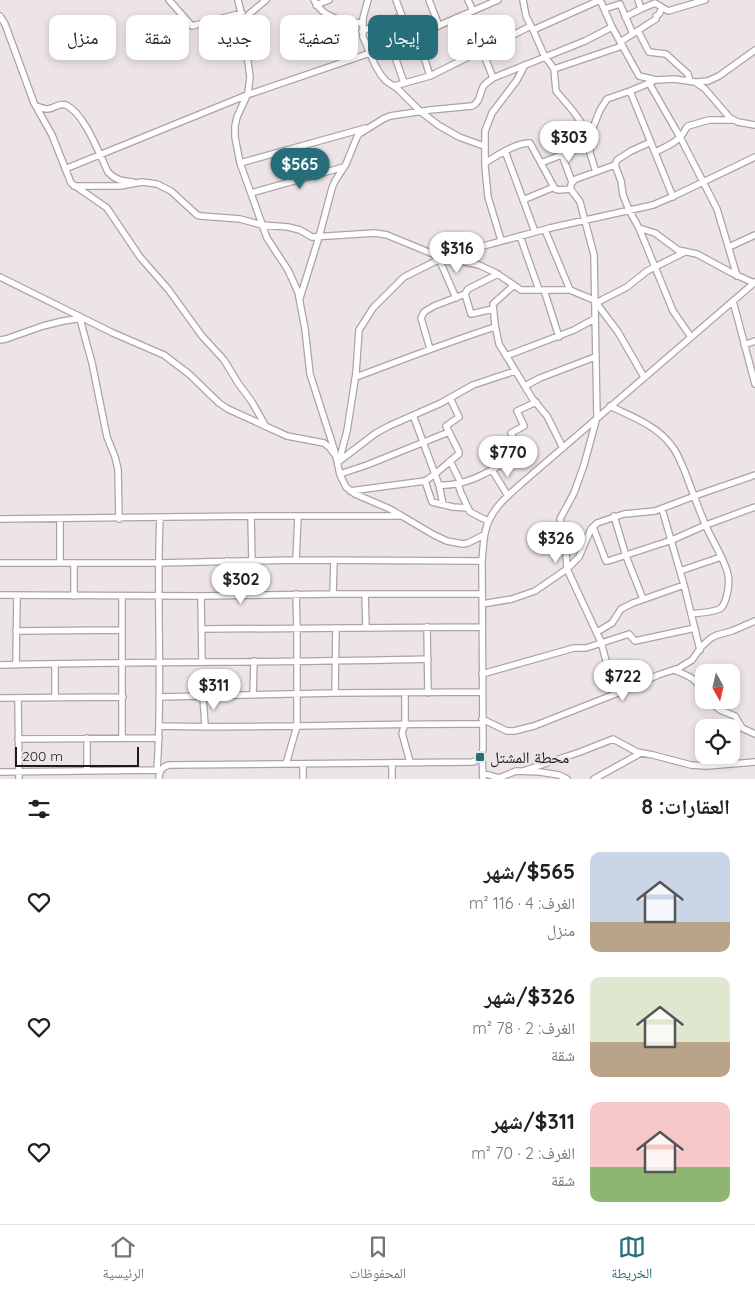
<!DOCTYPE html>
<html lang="ar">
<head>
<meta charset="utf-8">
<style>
	:root { --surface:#fff; --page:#f2f2f2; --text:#202124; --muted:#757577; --line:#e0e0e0; --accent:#266e7a }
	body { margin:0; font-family:Quicksand,"Noto Naskh Arabic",sans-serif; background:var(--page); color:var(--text); direction:rtl; height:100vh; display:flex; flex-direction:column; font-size:19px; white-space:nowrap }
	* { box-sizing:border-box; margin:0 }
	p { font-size:16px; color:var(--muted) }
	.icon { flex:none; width:28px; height:28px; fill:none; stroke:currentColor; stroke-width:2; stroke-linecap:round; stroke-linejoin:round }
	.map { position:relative; height:779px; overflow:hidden; direction:ltr }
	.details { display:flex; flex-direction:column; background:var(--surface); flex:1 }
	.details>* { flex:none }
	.banner { position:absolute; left:15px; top:15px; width:500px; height:45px; direction:rtl; display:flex; gap:10px }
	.needle { width:32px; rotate:172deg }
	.buttons { position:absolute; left:695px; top:664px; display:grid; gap:10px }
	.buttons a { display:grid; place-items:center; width:45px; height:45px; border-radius:10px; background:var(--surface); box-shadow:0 2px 8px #0003; font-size:25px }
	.scale { position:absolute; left:15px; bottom:12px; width:124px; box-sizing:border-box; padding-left:5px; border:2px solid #1d1a1b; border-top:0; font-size:14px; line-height:18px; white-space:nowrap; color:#1d1a1b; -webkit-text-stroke:4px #ede4e7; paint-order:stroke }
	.price { position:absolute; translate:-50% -42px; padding:0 11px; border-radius:18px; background:#fff; color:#222; font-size:16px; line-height:32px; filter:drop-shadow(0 1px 2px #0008) }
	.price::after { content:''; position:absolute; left:50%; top:30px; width:15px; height:11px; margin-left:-8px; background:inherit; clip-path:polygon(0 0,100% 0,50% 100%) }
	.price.selected { background:var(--accent); color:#fff }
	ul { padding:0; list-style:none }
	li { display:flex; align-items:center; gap:15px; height:125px; padding:0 25px }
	li span { display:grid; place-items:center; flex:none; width:140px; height:100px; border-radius:10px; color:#555 }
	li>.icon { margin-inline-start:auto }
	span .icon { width:60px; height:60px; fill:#fffc; stroke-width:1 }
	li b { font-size:21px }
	h2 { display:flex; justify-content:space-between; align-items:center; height:60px; padding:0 25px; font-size:21px }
	.pill { padding:0 18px; border-radius:10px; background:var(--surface); box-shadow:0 2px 8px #0003; font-size:18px; line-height:45px }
	.pill.selected { background:var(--accent); color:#fff }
	.menu { display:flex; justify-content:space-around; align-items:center; height:70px; border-top:1px solid var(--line); background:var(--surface); font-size:14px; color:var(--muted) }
	.menu a { display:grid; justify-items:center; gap:2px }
	.menu .selected { color:var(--accent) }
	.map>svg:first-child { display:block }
</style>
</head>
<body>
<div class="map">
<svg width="755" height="779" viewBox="0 0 755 779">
	<rect width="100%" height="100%" fill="#ede4e7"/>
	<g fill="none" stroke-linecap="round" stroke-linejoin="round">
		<g stroke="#aba3a6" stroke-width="8">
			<path id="minor" d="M 169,0 L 192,26 L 242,13
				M 238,0 L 243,21 L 243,39 L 248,62 L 250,77 L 248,93 L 237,117 L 235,126 L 235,137 L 240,163 L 267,238 L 288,270 L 298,292 L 305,329 L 310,374 L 335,452
				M 314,0 C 323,19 344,21 362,23
				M 368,0 L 363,18 L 363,37 L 375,65 L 381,75 L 386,81 L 398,89 L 420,111 L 438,125 L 459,137 L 484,146
				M 429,0 L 439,26
				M 468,0 L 473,11
				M 523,0 L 526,16 L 533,30 L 544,55 L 554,69 L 556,91 L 573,111 L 590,135 L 590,153 L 596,172
				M 600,0 L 612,27 L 639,76 L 656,80 L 674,79 L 695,82 L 705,89 L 730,118 L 738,122 L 755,125
				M 638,0 L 641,9
				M 316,5 L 329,0
				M 604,9 L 620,4 L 633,34
				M 465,14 L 482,50 L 493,78
				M 0,16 L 5,24 L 34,103 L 52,135 L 71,183 L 107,208 L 140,257 L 168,289 L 202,336 L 224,360 L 238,383 L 252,402 L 265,425
				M 625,17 L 641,9 L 655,3 L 668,11 L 705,0
				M 244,26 L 248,15 L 266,0
				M 533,30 L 600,0
				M 362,31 L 402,16 L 396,0
				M 638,31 L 649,52 L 666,54 L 688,74 L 690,81
				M 417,35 L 430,76
				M 620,42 L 656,19 L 656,16 L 659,14 L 662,8
				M 391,45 L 404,83
				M 554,69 L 622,46
				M 697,82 L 708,81 L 719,76 L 755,50
				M 649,83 L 669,118 L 680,137 L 717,209 L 737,276
				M 394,86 L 430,76 L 531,26
				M 630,91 L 673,197
				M 36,106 C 39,107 44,109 47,109 C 54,109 59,102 66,105 C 85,114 99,154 108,172 C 115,180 122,181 133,182
				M 590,135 L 600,110 L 607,99 L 630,91 L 652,82
				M 505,151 L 535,232
				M 655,152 C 663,148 675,144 681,136 C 684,133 685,129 688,126 L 709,120 L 732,120
				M 562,155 L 572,182
				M 240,163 L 366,128
				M 485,163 C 496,156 517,142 530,143 L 555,189 L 559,190 L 571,189
				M 541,163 L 589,144
				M 615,165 L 621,181 L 623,195 L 629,210 L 639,228 L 655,233 L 678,250 L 697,254 L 732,273 L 754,283
				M 65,169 L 247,95 L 370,53 L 417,35 L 498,0
				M 74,186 L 120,186 L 142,182 L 157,184 L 171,191 L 197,215 L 201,216 L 240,219 L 262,225 L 288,227 L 300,230 L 312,237 L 375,233 L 387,235 L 438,256 L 479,265 L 496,273 L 521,290 L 570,290 L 594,300 L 618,332 L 644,377
				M 251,193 L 344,167
				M 523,200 L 554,187
				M 639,228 L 673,311 L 691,337
				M 545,230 L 570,290
				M 520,236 L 539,290
				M 501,240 L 488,197 L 485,166 L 485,131 L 492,113 L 517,80 L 525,65
				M 729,247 L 755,235
				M 439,259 L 456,298
				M 0,277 L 113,333 L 164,355 L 189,374 L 219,403 L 228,409 L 287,436 L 324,443 L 330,448 L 336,456 L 340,475 L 346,487 L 355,494 L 390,509 L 434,535 L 447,541 L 463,544 L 468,543 L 484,535
				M 514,285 L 493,304 L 495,325 L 499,344 L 532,398 L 547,416 L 563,448
				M 544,290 L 559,337
				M 465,294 L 471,314 L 493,309
				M 300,298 L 319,237 L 332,188 L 335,181 L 346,164 L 357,137 L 359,134 L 383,119 L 390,116 L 430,110 L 472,106 C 481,101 479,95 483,87 C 485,83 490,81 493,78 L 585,41 L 612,27
				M 733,301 L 755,384
				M 596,303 L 627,287 L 647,271 L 685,252
				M 80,319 L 92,363 L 107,437 L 115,457 L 118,469 L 119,519
				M 0,340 L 6,339 L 43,326 L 63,321 L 82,318
				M 744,345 L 755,341
				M 430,349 L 421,318 L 424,312 L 434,306 L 465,294 L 468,289 L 498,274
				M 506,356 L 574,330 L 594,319
				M 356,377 C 402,360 448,342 495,327
				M 525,386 L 540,378 L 595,357
				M 450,398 L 459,417 L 446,426 L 459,452 L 459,454 C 447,463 438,473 425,481 L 432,502 L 453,507 L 468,508
				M 610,406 C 632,417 656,425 671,445 C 678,453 681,463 685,472 C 692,490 698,508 706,526 C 712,541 725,559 728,575 C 730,583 727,602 721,608 C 717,612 698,613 691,614
				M 413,415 L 439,485 L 443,504
				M 339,461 L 347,431 L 356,373 L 359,330 L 373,308 L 404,277 L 444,257 L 472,249 L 550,228 L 653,205 L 676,195 L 755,157
				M 450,461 L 461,483
				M 338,462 L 376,433 L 389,426 L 441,403 L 473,385 L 515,371
				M 492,470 L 508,496
				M 340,474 L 367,465 L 449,432
				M 458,484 L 461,493 L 470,512 L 488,521
				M 439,485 C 469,487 494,468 520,454 L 520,453 L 511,433 L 524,426 L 517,411 L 536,402
				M 350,491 L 425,481
				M 662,509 L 684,585 L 700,650
				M 251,516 L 252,561
				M 614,516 L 626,556 L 643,599
				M 0,519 L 251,516 L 400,516
				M 593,527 L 606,561 L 608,561 L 672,540 L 706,525 L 755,507
				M 296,560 L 298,516
				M 227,561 L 229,595
				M 0,563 L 158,563 L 296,560 L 482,561
				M 60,563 L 60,519
				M 74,563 L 74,596
				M 680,571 L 721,557
				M 333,594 L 334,560
				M 365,594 L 366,627
				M 0,595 L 201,596 L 333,594 L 482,594
				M 122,596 L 122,738
				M 201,596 L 202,662
				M 482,604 L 512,599 L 535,591 L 567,569 L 579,557 L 591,529 L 597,523 L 624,514 L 655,511 L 700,494 L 755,475
				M 427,627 L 428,693
				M 202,629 L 482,627
				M 16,631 L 122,630
				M 597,632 L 612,623 L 621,609 L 633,603 L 684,585
				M 55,664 L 55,697
				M 0,665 C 143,661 286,663 428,659
				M 16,665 L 17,596
				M 674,670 C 691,677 694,677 704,693
				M 482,674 L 574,648 L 586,648 L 629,634 L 635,641 L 695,628
				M 335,693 L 336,628
				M 405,693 L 405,724 L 402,733 L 410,762
				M 615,694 L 601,642 L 567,569 L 565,538 L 560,519 L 574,493 L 584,465 L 597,417 L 594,255 L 580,202 C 575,193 564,188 576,179 L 615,165 L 617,160 L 631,151 L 651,142
				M 253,695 L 254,661
				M 203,696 L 205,726
				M 159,697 L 335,693 L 482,692
				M 0,698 L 123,697
				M 18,698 L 19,779
				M 708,700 L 720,710 L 735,716 L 742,728 L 755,734
				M 482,719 L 507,731 L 514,731 L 534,726 L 628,689 L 658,675 L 679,668 L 692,660 L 702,646 L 711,638 L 717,635 L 732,631 L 755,621
				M 159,726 C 267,729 375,723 483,724
				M 87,738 L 87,771
				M 18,739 L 159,738
				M 482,754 L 483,779
				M 392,763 L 392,779
				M 286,764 L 297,726 L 297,629 L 296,594
				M 303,764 L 303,779
				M 157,770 C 163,686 156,602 160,518
				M 523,771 L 580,752 L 613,739 L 637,752 L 653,755 L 691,765 L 707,766 L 755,762
				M 0,772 L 160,770
				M 483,773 L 499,778 L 516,771 L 540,772 L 559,775 L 567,779
				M 159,779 C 159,772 161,767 169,765 L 472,762 C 479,761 482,756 483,749 L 482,561 C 483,552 483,542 485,533 C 489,511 506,497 522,483 L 755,282
				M 594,779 L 641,753"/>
		</g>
		<use href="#minor" stroke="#fff" stroke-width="5.5"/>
	</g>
	<rect fill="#266e7a" stroke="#ede4e7" stroke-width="2" x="475" y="752" width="10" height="10" rx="2.5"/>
	<g text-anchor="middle" stroke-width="5" stroke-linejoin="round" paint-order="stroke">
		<g font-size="16" fill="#1d1a1b" stroke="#ede4e7" text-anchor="start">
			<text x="490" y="763">محطة المشتل</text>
		</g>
	</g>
</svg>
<div class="buttons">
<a><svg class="needle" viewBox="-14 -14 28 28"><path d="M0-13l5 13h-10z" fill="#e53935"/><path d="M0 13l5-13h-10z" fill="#757577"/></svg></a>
<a><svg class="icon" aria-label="locate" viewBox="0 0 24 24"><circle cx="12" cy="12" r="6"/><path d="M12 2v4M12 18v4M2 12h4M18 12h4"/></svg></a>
</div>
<div class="scale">200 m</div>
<b class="price" style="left:569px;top:163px">$303</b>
<b class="price selected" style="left:300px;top:190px">$565</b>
<b class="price" style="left:457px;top:274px">$316</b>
<b class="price" style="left:508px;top:478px">$770</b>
<b class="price" style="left:556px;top:564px">$326</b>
<b class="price" style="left:241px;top:605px">$302</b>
<b class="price" style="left:623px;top:702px">$722</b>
<b class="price" style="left:214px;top:711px">$311</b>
<div class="banner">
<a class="pill">شراء</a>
<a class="pill selected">إيجار</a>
<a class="pill">تصفية</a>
<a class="pill">جديد</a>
<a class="pill">شقة</a>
<a class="pill">منزل</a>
</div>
</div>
<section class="details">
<h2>العقارات: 8<svg class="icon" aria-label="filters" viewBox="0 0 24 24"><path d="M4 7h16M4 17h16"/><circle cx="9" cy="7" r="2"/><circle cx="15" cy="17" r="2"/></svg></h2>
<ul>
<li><span style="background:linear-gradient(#c9d6e8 70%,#b9a48a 0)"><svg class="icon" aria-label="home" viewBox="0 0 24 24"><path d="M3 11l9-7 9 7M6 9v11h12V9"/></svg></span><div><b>$565/شهر</b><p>الغرف: 4 · 116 m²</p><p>منزل</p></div><svg class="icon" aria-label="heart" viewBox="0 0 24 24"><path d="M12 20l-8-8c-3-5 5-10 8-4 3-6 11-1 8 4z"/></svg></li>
<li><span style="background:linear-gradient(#dfe7d0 65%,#b9a48a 0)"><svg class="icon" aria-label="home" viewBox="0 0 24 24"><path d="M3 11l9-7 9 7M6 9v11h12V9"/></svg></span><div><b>$326/شهر</b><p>الغرف: 2 · 78 m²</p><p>شقة</p></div><svg class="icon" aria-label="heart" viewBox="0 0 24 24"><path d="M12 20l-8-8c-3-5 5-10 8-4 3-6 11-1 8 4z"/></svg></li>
<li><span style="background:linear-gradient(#f6c9c9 65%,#8fb573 0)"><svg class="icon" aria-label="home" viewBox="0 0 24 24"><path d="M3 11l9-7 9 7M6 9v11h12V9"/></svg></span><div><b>$311/شهر</b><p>الغرف: 2 · 70 m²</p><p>شقة</p></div><svg class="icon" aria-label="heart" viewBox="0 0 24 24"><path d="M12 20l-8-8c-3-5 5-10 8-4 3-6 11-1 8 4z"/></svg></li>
</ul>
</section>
<nav class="menu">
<a class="selected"><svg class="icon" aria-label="map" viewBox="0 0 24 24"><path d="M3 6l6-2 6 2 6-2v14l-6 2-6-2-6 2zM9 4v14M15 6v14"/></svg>الخريطة</a>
<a><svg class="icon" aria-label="saved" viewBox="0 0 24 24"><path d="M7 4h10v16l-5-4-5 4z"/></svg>المحفوظات</a>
<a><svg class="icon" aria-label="home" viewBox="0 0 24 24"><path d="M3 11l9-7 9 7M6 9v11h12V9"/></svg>الرئيسية</a>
</nav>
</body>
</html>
